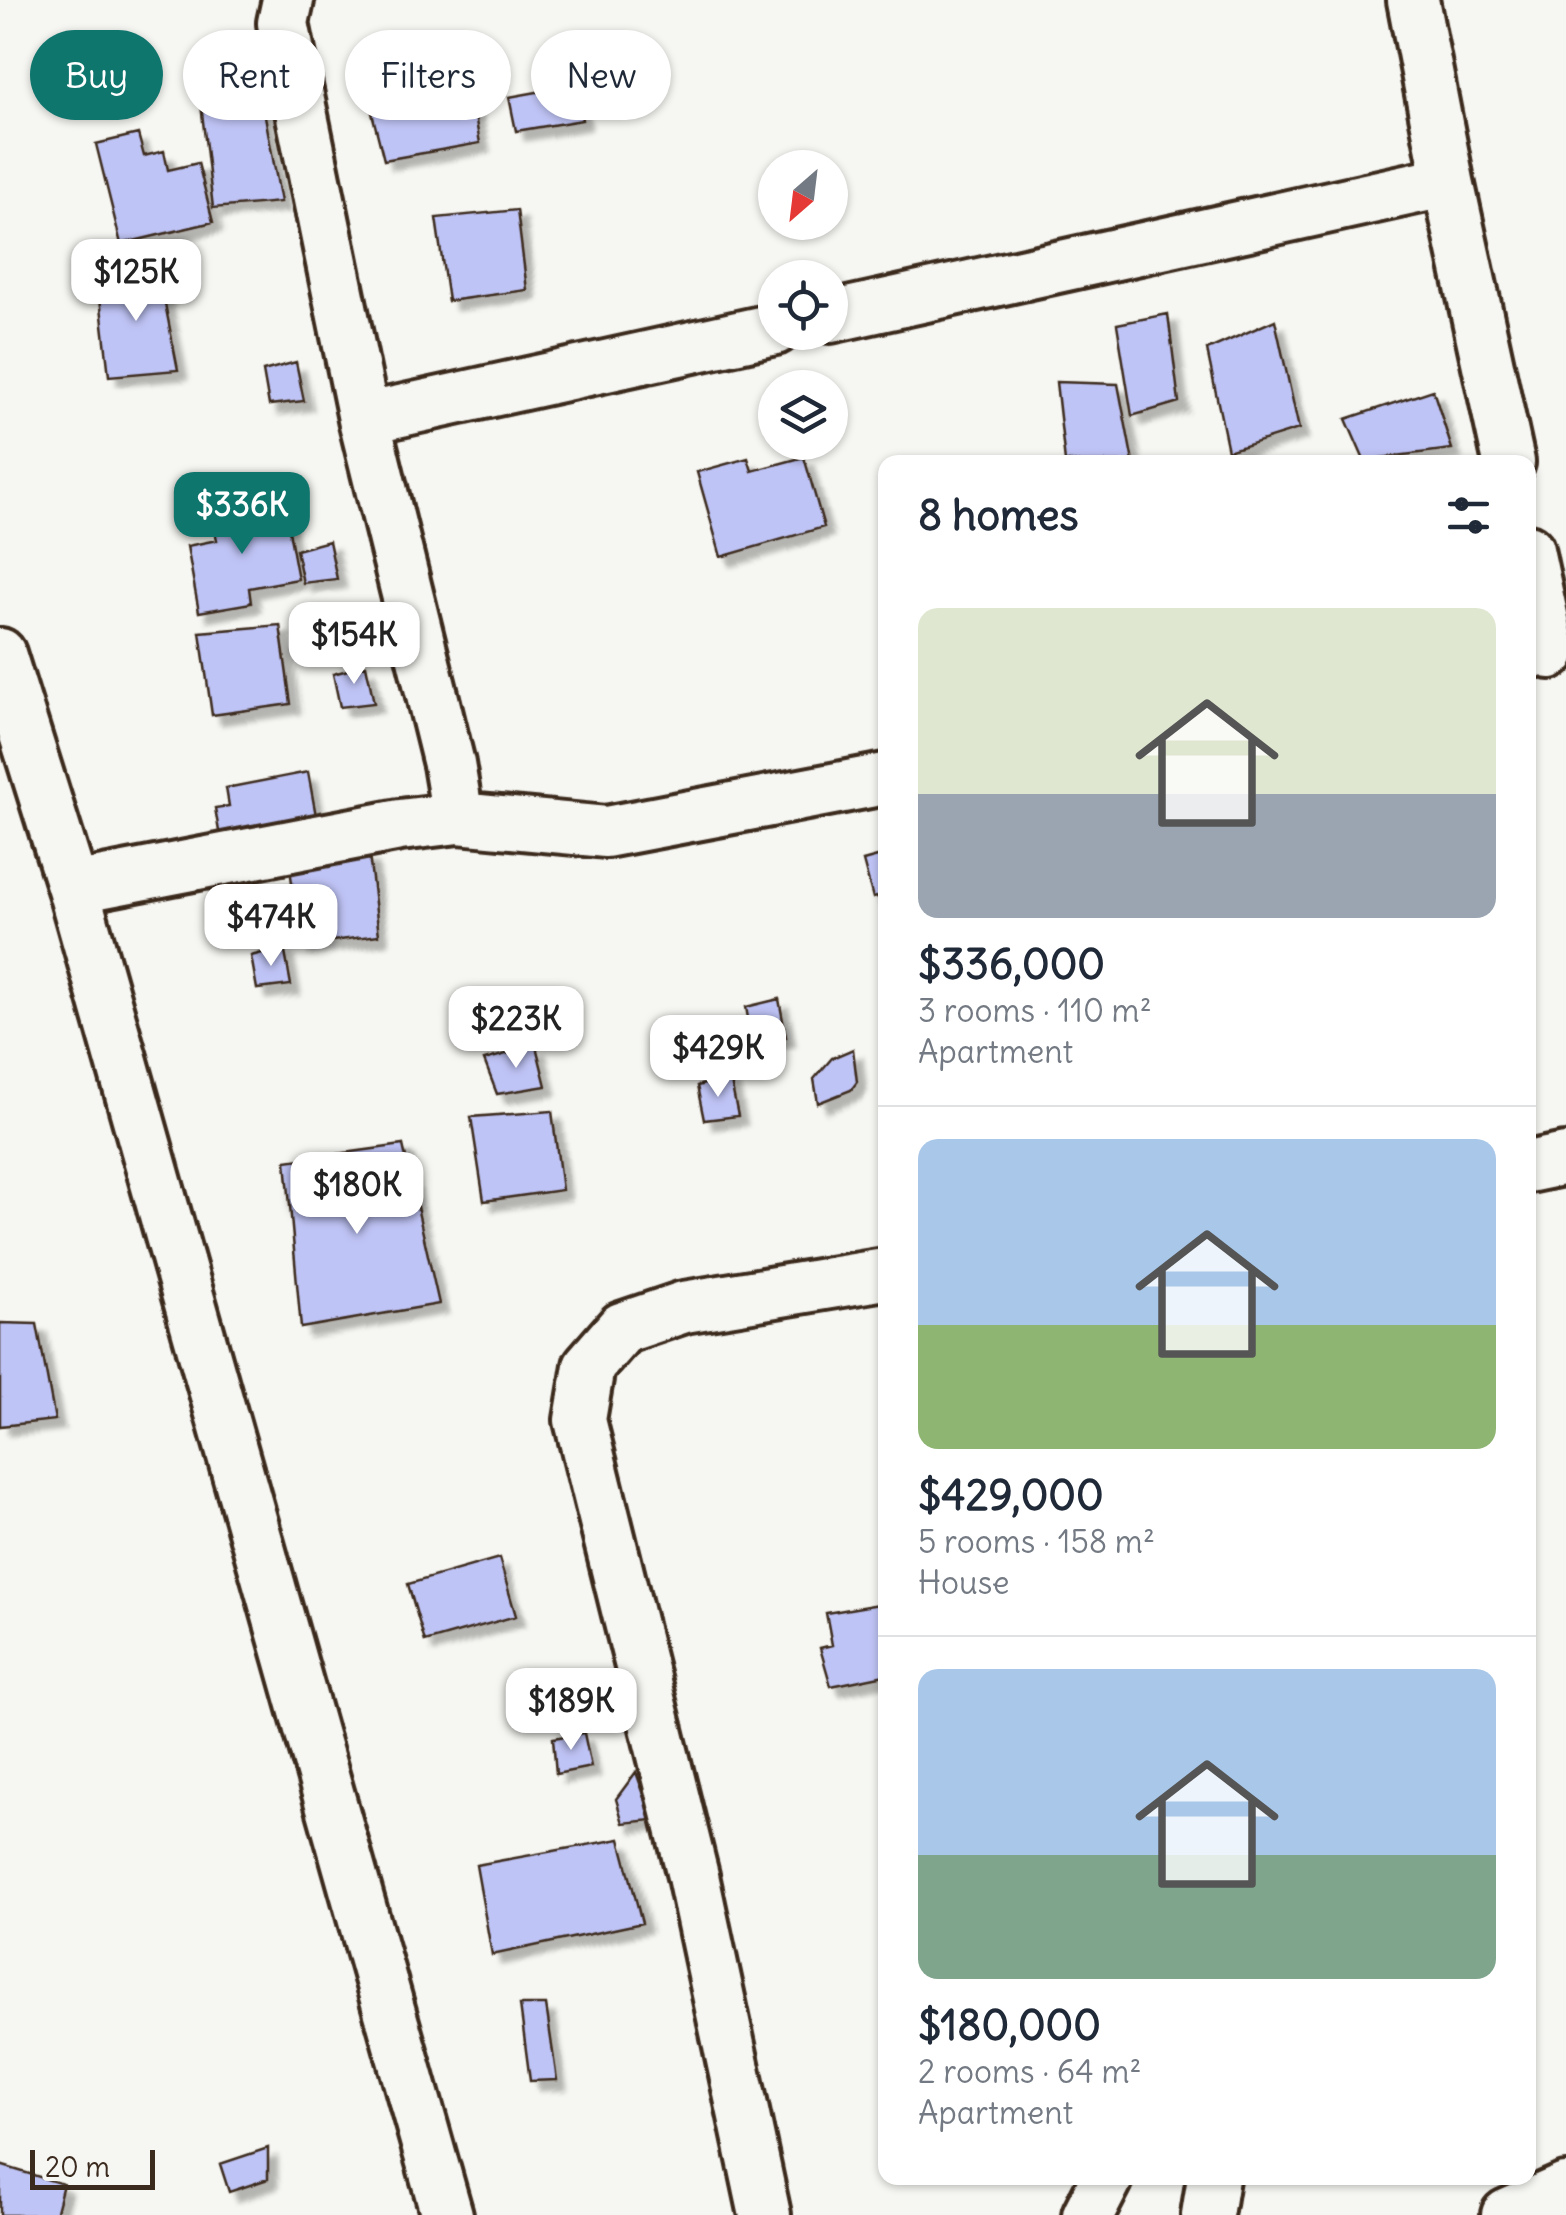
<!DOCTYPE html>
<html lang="en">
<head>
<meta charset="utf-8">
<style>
	:root { --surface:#fff; --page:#f2f2f3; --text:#1f2937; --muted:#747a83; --line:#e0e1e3; --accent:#0f766e }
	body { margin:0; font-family:Delius,sans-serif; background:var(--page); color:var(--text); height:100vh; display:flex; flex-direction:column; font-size:38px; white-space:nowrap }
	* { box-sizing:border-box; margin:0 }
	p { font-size:32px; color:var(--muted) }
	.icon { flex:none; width:55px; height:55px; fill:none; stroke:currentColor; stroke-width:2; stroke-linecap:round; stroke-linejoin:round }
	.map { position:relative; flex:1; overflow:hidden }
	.sheet { position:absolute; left:878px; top:455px; width:658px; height:1730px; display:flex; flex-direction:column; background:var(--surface); border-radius:20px; box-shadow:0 2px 8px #0004 }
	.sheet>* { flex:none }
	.banner { position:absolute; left:30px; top:30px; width:698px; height:90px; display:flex; gap:20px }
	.needle { width:65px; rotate:208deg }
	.controls { position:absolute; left:758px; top:150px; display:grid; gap:20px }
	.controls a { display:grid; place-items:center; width:90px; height:90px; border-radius:50%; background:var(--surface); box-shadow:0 2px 8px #0004; font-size:50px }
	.scale { position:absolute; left:30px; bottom:25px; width:125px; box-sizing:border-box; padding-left:10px; border:5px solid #3b2a1e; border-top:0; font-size:28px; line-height:35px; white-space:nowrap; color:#3b2a1e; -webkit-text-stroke:8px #f6f6f2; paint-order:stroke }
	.price { position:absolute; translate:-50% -85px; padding:0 22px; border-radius:20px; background:#fff; color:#222; font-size:32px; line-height:65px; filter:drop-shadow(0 2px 5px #0008) }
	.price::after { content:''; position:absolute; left:50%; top:60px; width:30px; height:22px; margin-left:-15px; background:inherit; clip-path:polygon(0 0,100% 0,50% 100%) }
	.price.selected { background:var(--accent); color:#fff }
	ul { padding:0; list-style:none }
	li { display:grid; align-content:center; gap:20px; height:530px; padding:0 40px }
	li+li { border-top:2px solid var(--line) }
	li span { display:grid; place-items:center; height:310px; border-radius:20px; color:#555 }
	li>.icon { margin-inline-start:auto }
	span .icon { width:180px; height:180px; fill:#fffc; stroke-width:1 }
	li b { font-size:42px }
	h2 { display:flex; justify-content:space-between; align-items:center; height:120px; padding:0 40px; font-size:42px }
	.tag { padding:0 35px; border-radius:45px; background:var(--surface); box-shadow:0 2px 8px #0004; font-size:35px; line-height:90px }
	.tag.selected { background:var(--accent); color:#fff }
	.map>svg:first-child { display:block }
</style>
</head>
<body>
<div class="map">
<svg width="1566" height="2215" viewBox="0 0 1566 2215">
	<defs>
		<filter id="shadow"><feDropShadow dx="9" dy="9" stdDeviation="2.5" flood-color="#0004"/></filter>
	</defs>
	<rect width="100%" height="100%" fill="#f6f6f2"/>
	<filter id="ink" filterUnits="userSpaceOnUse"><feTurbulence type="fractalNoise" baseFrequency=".01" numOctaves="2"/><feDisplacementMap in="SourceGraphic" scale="20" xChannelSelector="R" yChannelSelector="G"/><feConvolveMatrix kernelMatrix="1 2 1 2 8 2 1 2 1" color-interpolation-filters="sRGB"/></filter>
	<g filter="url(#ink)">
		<path fill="#bfc4f6" stroke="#3b2a1e" stroke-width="2.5" filter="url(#shadow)" d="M 576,85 L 582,120 L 516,131 L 509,97 Z
			M 470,89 L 480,143 L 384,160 L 372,113 Z
			M 201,104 L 263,105 L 281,202 L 213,208 Z
			M 138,134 L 144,156 L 164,151 L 168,170 L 198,163 L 213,222 L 121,244 L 96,144 Z
			M 517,210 L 527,290 L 448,301 L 436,218 Z
			M 97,272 L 159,273 L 178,370 L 109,376 Z
			M 1168,314 L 1179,402 L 1132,416 L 1117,324 Z
			M 1275,320 L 1299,429 L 1228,451 L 1207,350 Z
			M 296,362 L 304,401 L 269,405 L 263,371 Z
			M 1056,382 L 1118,384 L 1133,462 L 1065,462 Z
			M 1433,390 L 1452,449 L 1364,460 L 1346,419 Z
			M 804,457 L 824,527 L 721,557 L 697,472 L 748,458 L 752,471 Z
			M 284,504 L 298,579 L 249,588 L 251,603 L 199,612 L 187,546 L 217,540 L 212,517 Z
			M 329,541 L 337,579 L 303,583 L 296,550 Z
			M 280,625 L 291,704 L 212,715 L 200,632 Z
			M 366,665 L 374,703 L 340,707 L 333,674 Z
			M 308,772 L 319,832 L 222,849 L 215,808 L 229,806 L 226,788 Z
			M 369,855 L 379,935 L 301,945 L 289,862 Z
			M 885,855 L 885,895 L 873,898 L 863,861 Z
			M 284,947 L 291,985 L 257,989 L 251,956 Z
			M 779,999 L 786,1037 L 752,1041 L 746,1007 Z
			M 536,1046 L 546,1086 L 497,1094 L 484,1060 Z
			M 853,1049 L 857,1082 L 851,1090 L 818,1103 L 814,1079 L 832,1058 Z
			M 730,1077 L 738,1116 L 704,1120 L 697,1086 Z
			M 552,1111 L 562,1190 L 484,1201 L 471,1117 Z
			M 403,1145 L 439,1304 L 301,1328 L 286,1161 Z
			M 0,1323 L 37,1324 L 55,1420 L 0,1426 Z
			M 499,1558 L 516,1616 L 425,1642 L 408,1584 Z
			M 885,1603 L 885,1675 L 831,1686 L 820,1648 L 832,1645 L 826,1613 Z
			M 584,1733 L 591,1767 L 556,1774 L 553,1738 Z
			M 636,1772 L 653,1820 L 623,1823 L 616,1799 Z
			M 620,1839 L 642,1923 L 492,1955 L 476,1865 Z
			M 520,2005 L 546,2005 L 557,2080 L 530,2081 Z
			M 268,2148 L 268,2179 L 229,2192 L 220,2164 Z
			M 0,2165 L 63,2184 L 55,2215 L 0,2215 Z"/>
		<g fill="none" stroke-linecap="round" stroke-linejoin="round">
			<g stroke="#3b2a1e" stroke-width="58">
				<path id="minor" d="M 288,0 L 283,23 L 364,419 L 449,764 L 458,818 L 606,832 L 885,779
					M 1413,0 L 1448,181
					M 830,317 L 1448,181 L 1509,462
					M 364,419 L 775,329
					M 1528,550 L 1550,653
					M 0,654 L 73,888 L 447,2215
					M 73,888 L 400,825 L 458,818
					M 1528,1167 L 1566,1159
					M 765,2215 L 693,1876 L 580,1420 L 589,1366 L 622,1328 L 684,1307 L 885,1274
					M 1088,2215 L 1107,2178
					M 1207,2215 L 1213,2178
					M 1507,2215 L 1566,2189"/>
			</g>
			<use href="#minor" stroke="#f6f6f2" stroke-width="50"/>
		</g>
	</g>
</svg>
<div class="controls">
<a><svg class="needle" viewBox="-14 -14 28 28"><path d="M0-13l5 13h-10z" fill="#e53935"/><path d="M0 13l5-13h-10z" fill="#747a83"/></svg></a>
<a><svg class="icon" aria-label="locate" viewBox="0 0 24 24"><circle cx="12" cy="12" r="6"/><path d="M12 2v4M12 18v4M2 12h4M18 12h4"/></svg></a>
<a><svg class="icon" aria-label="layers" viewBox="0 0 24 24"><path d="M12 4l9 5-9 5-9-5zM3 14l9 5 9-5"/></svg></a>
</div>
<div class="scale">20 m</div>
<b class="price" style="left:136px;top:324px">$125K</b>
<b class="price selected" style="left:242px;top:557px">$336K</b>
<b class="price" style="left:354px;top:687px">$154K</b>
<b class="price" style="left:271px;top:969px">$474K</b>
<b class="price" style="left:516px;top:1071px">$223K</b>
<b class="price" style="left:718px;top:1100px">$429K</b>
<b class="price" style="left:357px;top:1237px">$180K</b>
<b class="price" style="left:571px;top:1753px">$189K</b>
<div class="banner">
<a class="tag selected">Buy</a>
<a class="tag">Rent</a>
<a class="tag">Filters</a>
<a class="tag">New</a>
</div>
<section class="sheet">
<h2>8 homes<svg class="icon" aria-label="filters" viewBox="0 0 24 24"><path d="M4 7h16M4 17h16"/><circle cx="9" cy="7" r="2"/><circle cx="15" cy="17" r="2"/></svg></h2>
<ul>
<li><span style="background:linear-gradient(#dfe7d0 60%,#9aa5b1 0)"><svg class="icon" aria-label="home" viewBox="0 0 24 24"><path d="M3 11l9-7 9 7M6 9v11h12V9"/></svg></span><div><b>$336,000</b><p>3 rooms · 110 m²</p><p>Apartment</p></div></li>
<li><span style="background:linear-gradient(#a9c7e8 60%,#8fb573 0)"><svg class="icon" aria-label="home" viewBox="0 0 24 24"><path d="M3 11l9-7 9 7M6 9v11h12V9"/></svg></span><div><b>$429,000</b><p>5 rooms · 158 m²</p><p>House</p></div></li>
<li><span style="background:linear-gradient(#a9c7e8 60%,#7fa58c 0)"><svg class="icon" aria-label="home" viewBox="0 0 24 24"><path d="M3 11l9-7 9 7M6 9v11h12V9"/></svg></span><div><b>$180,000</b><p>2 rooms · 64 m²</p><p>Apartment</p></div></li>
</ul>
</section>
</div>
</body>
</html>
